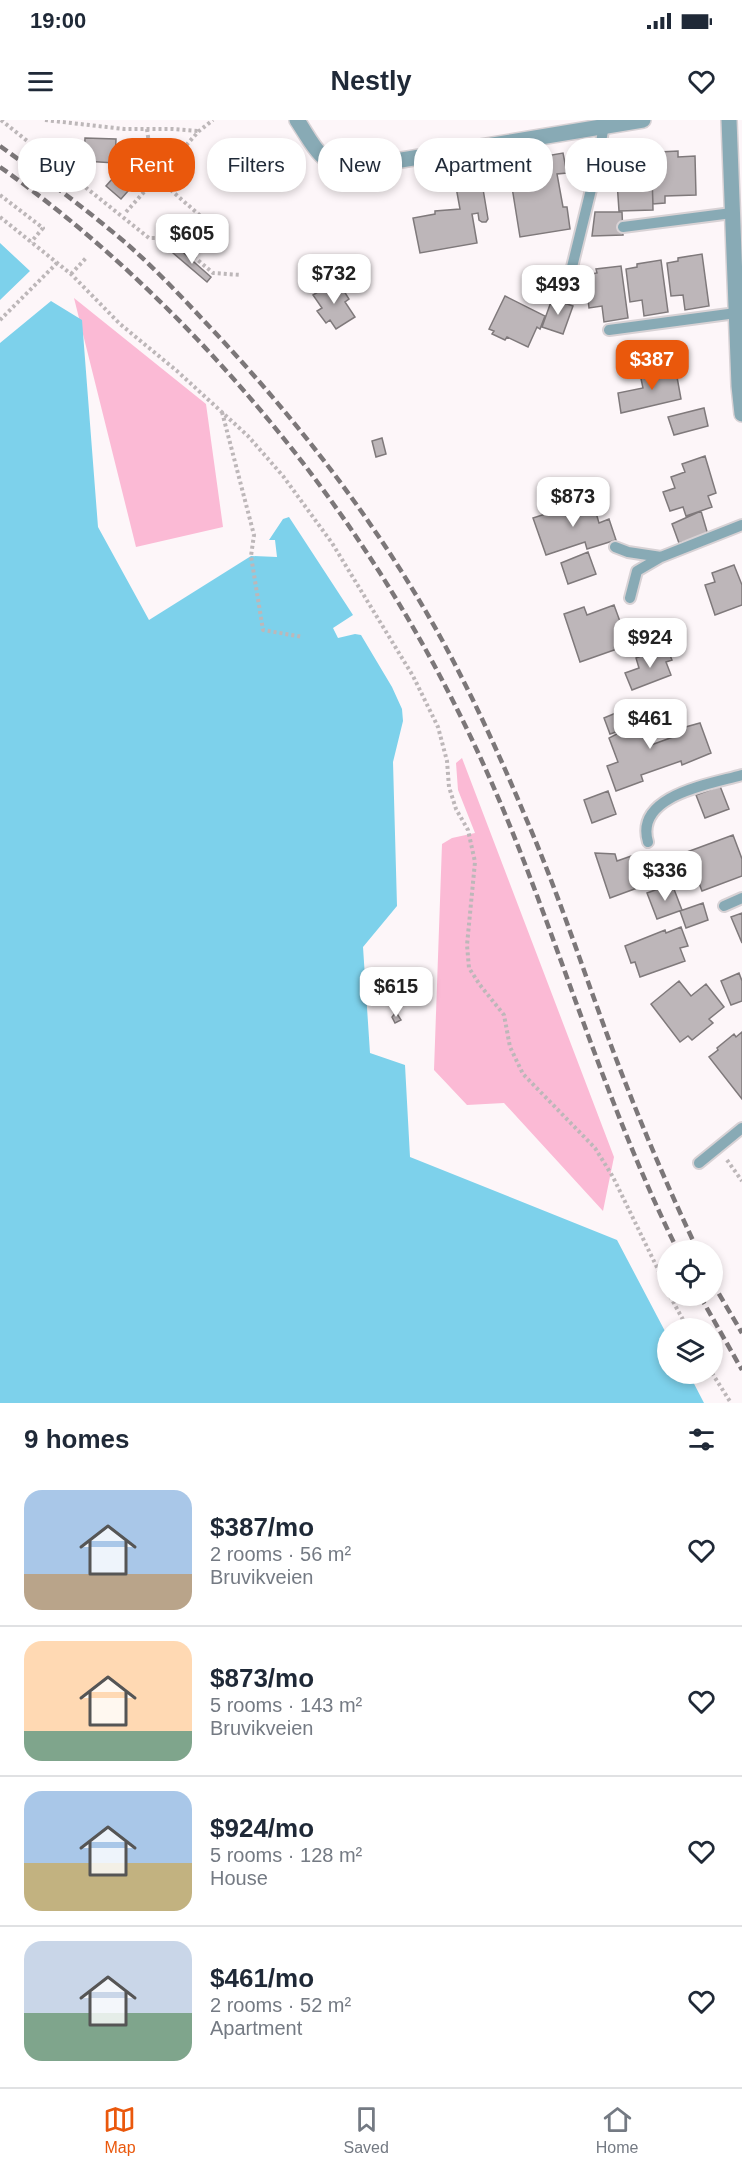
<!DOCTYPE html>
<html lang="en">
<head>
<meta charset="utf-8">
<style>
	:root { --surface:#fff; --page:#f2f2f3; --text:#1f2937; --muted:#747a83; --line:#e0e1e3; --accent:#ea580c }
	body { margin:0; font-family:Arial,sans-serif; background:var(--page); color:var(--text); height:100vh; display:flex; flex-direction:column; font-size:22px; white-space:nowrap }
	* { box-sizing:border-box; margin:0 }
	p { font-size:20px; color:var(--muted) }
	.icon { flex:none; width:33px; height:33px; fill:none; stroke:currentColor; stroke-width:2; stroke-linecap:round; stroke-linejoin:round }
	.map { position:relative; height:1283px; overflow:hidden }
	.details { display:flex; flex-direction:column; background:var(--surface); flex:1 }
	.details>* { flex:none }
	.banner { position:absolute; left:18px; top:18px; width:706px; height:54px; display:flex; gap:12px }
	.buttons { position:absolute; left:657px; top:1120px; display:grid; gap:12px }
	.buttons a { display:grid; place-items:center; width:66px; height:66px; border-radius:50%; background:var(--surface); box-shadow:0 3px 9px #0003; font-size:30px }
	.price { position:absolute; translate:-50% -51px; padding:0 14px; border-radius:12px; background:#fff; color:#222; font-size:20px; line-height:39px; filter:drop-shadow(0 2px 3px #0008) }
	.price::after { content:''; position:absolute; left:50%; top:36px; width:18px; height:14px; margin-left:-9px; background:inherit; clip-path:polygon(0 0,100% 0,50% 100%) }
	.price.on { background:var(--accent); color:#fff }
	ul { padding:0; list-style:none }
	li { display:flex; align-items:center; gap:18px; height:150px; padding:0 24px }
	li+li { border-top:2px solid var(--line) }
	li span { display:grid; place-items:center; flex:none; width:168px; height:120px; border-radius:18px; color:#555 }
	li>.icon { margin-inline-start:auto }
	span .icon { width:72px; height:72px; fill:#fffc; stroke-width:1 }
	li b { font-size:26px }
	h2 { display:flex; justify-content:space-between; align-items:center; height:72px; padding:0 24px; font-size:26px }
	.pill { padding:0 21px; border-radius:24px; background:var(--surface); box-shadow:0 3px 9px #0003; font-size:21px; line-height:54px }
	.pill.on { background:var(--accent); color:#fff }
	.status { display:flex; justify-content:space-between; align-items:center; height:42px; padding:0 30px; background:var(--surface); direction:ltr }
	.status svg { height:16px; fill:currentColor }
	header { display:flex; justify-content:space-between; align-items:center; height:78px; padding:0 24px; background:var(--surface); font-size:27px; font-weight:700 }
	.dock { display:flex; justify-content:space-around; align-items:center; height:84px; border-top:2px solid var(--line); background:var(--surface); font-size:16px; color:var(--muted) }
	.dock a { display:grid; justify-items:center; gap:3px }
	.dock .on { color:var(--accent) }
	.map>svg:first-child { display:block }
</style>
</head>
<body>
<div class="status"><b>19:00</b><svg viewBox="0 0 49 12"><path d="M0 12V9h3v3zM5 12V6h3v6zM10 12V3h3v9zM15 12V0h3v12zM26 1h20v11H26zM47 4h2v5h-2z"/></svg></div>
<header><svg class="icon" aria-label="menu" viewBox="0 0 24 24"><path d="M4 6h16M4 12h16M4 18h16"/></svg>Nestly<svg class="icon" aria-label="heart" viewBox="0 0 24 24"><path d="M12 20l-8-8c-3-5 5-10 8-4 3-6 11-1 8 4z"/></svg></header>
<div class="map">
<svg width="742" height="1283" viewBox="0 0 742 1283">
	<rect width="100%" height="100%" fill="#fdf6f9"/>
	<path fill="#fbbad5" d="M 74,178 L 206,284 L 223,407 L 136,427 Z
		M 462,638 L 614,1037 L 603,1091 L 504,983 L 467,985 L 434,950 L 442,724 L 452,718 L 475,713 L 458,670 L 456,643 Z"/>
	<path fill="#7dd1eb" d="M 0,123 L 30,151 L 0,180 Z
		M 51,181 L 82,200 L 98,407 L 149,500 L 251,436 L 277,437 L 275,420 L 269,420 L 283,399 L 289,397 L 353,495 L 333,508 L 338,518 L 355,514 L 361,515 L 392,567 L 402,589 L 403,601 L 393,642 L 397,786 L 363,827 L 370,933 L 405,945 L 410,1037 L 617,1120 L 667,1215 L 668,1254 L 689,1254 L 704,1283 L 0,1283 L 0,223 Z"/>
	<path fill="#bdb6b9" stroke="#7f797b" stroke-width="1.5" d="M 85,18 L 116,19 L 115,43 L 84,41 Z
		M 678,31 L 678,37 L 695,36 L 696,75 L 665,76 L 665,83 L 653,84 L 652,59 L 662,59 L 659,32 Z
		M 563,33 L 567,53 L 557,54 L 563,87 L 567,87 L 570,109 L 520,117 L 511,61 L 537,57 L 534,38 Z
		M 129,40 L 144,53 L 121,79 L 106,66 Z
		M 635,46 L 635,52 L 652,51 L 653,90 L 619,91 L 616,47 Z
		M 482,63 L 488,99 L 486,102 L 482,102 L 479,100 L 478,93 L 472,94 L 477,123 L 420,133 L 413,98 L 435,94 L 435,91 L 460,89 L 456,67 Z
		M 595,92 L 622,92 L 623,115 L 592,116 Z
		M 178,128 L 211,157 L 207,162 L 173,133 Z
		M 702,134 L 709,186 L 685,190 L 683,175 L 671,176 L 667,143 L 678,141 L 678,138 Z
		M 661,140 L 668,192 L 644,196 L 642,180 L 630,182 L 626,149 L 637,147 L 637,144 Z
		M 621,146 L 628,198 L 604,202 L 602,186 L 589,188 L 585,155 L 597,153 L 596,149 Z
		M 337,160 L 349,179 L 345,182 L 355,197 L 336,209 L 330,200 L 326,203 L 317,191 L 322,188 L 313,175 Z
		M 505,176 L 545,196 L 540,209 L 537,207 L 528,227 L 507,217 L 505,220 L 492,214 L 494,211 L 489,209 Z
		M 552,179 L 573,186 L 563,214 L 542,207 Z
		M 675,246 L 681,279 L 621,293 L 618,273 L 643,268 L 640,254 Z
		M 704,288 L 708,306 L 674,315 L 668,297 Z
		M 382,318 L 386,334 L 376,337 L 372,321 Z
		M 705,336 L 716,373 L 708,376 L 712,387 L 686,396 L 683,387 L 670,391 L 663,372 L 675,368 L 671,357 L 685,352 L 682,344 Z
		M 592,379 L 599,403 L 609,399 L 616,420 L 587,429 L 585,422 L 546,435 L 533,398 Z
		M 701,391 L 708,415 L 679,423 L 672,404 Z
		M 588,432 L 596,454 L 568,464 L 561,443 Z
		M 734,445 L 742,465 L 742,485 L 715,495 L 705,465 L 715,462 L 712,453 Z
		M 614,485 L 622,507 L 627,505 L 634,523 L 580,542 L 564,494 L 584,487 L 587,495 Z
		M 661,528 L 662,531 L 667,528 L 672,540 L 666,542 L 671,555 L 632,570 L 625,553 L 639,548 L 636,538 Z
		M 618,592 L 619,597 L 628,593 L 634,608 L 643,605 L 651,625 L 673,617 L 671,611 L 700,603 L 711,633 L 682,645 L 681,641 L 641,655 L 643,661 L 616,671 L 607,646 L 618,642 L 609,618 L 617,614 L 616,612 L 610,614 L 604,598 Z
		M 720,666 L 729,689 L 705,698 L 696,675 Z
		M 608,671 L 616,694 L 592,703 L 584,680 Z
		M 733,715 L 742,739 L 742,756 L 702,771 L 687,732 Z
		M 595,733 L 615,734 L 617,741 L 637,734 L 648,764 L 610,778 Z
		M 672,764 L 682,790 L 657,799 L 647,773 Z
		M 703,783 L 708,800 L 686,808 L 680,791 Z
		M 742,793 L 742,823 L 731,797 Z
		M 681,807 L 688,826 L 680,828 L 685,841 L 640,857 L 635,842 L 631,843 L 625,826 L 665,810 L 666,813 Z
		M 739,853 L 742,861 L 742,881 L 731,885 L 721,861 Z
		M 679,861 L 691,876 L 706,864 L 724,887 L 709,899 L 713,903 L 692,920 L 688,916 L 680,922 L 651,884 Z
		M 396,892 L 401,900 L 395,903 L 392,897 Z
		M 742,912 L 742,979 L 709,937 L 718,930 L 717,928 L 734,914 L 736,917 Z"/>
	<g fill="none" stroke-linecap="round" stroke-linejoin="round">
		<g stroke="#d8d2d5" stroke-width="14">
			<path id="service" d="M 623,107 L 732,93
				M 572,147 L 597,45 L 604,5
				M 609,210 L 736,193
				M 615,427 L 628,432 L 661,437 L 742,405
				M 630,478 L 637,451 L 661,437
				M 648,722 C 634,675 711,664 742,655
				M 724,786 L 742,778
				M 699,1043 L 742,1008"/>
		</g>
		<g stroke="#d8d2d5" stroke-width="18">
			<path id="minor" d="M 297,0 C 313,24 318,41 347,49 L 643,0
				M 729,0 L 739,266 L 742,294"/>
		</g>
		<path stroke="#bdb7b9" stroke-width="4" stroke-dasharray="3 3" stroke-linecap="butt" d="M 1,0 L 149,118 L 166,118 L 180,125 L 213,153 L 241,155
			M 45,0 L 124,9 L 172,9 L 199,11
			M 147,9 L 149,24 L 153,29
			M 137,47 L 153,29 L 165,31 L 175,38
			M 157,58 L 204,99
			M 0,75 L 43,108 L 31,122
			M 126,92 L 199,11 L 213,0
			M 0,97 L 71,154 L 120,204 L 177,251 L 248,316 L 283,356 L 332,423 L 413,556 L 438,607 L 447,641 L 449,667 L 456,689 L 468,710 L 475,742 L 467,825 L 469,848 L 480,865 L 504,895 L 510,927 L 523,954 L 595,1028 L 613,1057 L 668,1170
			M 167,117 L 195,107
			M 71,154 L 87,137
			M 0,200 L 57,143
			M 222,292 L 254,415 L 251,436 L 263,510 L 303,517
			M 727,1040 L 742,1061
			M 670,1176 L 688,1209
			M 712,1253 L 731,1283"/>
		<use href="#service" stroke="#88aab5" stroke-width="10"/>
		<use href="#minor" stroke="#88aab5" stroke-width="15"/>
		<path stroke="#7c7779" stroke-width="4.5" stroke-dasharray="9 4.5" stroke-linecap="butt" d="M 0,26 C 43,57 86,89 127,124 C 160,153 191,187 221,219 C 306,311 382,411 442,520 C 473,577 500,636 525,696 C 558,772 583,850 612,928 C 638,997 666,1064 698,1131
			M 0,47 C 71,97 137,156 197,219 C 335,365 437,525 512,711 C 568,851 611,996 678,1131
			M 712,1162 L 742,1213
			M 700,1176 L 742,1250"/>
	</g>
</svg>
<div class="buttons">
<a><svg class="icon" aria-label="locate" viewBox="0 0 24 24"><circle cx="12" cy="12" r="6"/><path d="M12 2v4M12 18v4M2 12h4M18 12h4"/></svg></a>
<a><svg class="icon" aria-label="layers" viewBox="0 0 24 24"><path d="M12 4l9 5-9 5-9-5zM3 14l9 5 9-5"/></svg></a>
</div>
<b class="price" style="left:192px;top:145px">$605</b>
<b class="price" style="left:334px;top:185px">$732</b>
<b class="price" style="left:558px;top:196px">$493</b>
<b class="price on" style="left:652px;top:271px">$387</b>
<b class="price" style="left:573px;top:408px">$873</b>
<b class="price" style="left:650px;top:549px">$924</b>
<b class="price" style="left:650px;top:630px">$461</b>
<b class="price" style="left:665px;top:782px">$336</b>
<b class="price" style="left:396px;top:898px">$615</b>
<div class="banner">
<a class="pill">Buy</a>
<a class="pill on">Rent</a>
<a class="pill">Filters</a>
<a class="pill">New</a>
<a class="pill">Apartment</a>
<a class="pill">House</a>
</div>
</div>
<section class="details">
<h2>9 homes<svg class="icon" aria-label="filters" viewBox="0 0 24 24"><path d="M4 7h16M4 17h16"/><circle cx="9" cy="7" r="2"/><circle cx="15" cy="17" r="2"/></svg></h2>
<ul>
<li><span style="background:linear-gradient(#a9c7e8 70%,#b9a48a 0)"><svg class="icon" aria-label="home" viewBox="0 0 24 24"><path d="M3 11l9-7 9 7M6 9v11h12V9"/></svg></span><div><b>$387/mo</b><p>2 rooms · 56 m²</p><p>Bruvikveien</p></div><svg class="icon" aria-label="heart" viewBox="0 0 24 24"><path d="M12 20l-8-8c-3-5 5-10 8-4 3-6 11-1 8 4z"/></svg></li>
<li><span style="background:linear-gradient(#ffd9b3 75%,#7fa58c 0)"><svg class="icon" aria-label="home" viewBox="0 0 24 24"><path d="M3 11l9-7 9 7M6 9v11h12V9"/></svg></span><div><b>$873/mo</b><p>5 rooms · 143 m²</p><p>Bruvikveien</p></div><svg class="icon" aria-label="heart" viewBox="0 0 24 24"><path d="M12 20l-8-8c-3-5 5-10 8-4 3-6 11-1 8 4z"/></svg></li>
<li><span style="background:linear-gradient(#a9c7e8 60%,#c2b280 0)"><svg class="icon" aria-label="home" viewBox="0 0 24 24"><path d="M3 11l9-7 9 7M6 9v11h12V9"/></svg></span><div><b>$924/mo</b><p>5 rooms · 128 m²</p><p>House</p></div><svg class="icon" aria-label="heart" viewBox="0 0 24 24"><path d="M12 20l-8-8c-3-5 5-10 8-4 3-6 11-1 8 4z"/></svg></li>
<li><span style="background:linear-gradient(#c9d6e8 60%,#7fa58c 0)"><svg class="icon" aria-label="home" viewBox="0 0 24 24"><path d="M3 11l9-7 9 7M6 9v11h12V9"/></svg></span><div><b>$461/mo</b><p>2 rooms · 52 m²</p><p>Apartment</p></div><svg class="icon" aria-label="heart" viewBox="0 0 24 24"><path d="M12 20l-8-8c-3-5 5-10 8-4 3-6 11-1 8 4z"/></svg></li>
</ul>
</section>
<nav class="dock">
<a class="on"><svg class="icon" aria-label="map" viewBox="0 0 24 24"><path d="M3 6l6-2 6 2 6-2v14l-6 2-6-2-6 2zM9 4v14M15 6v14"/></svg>Map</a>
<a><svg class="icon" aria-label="saved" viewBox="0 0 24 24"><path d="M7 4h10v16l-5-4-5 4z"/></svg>Saved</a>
<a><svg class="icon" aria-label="home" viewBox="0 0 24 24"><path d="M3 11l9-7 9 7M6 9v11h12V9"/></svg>Home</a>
</nav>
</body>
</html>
